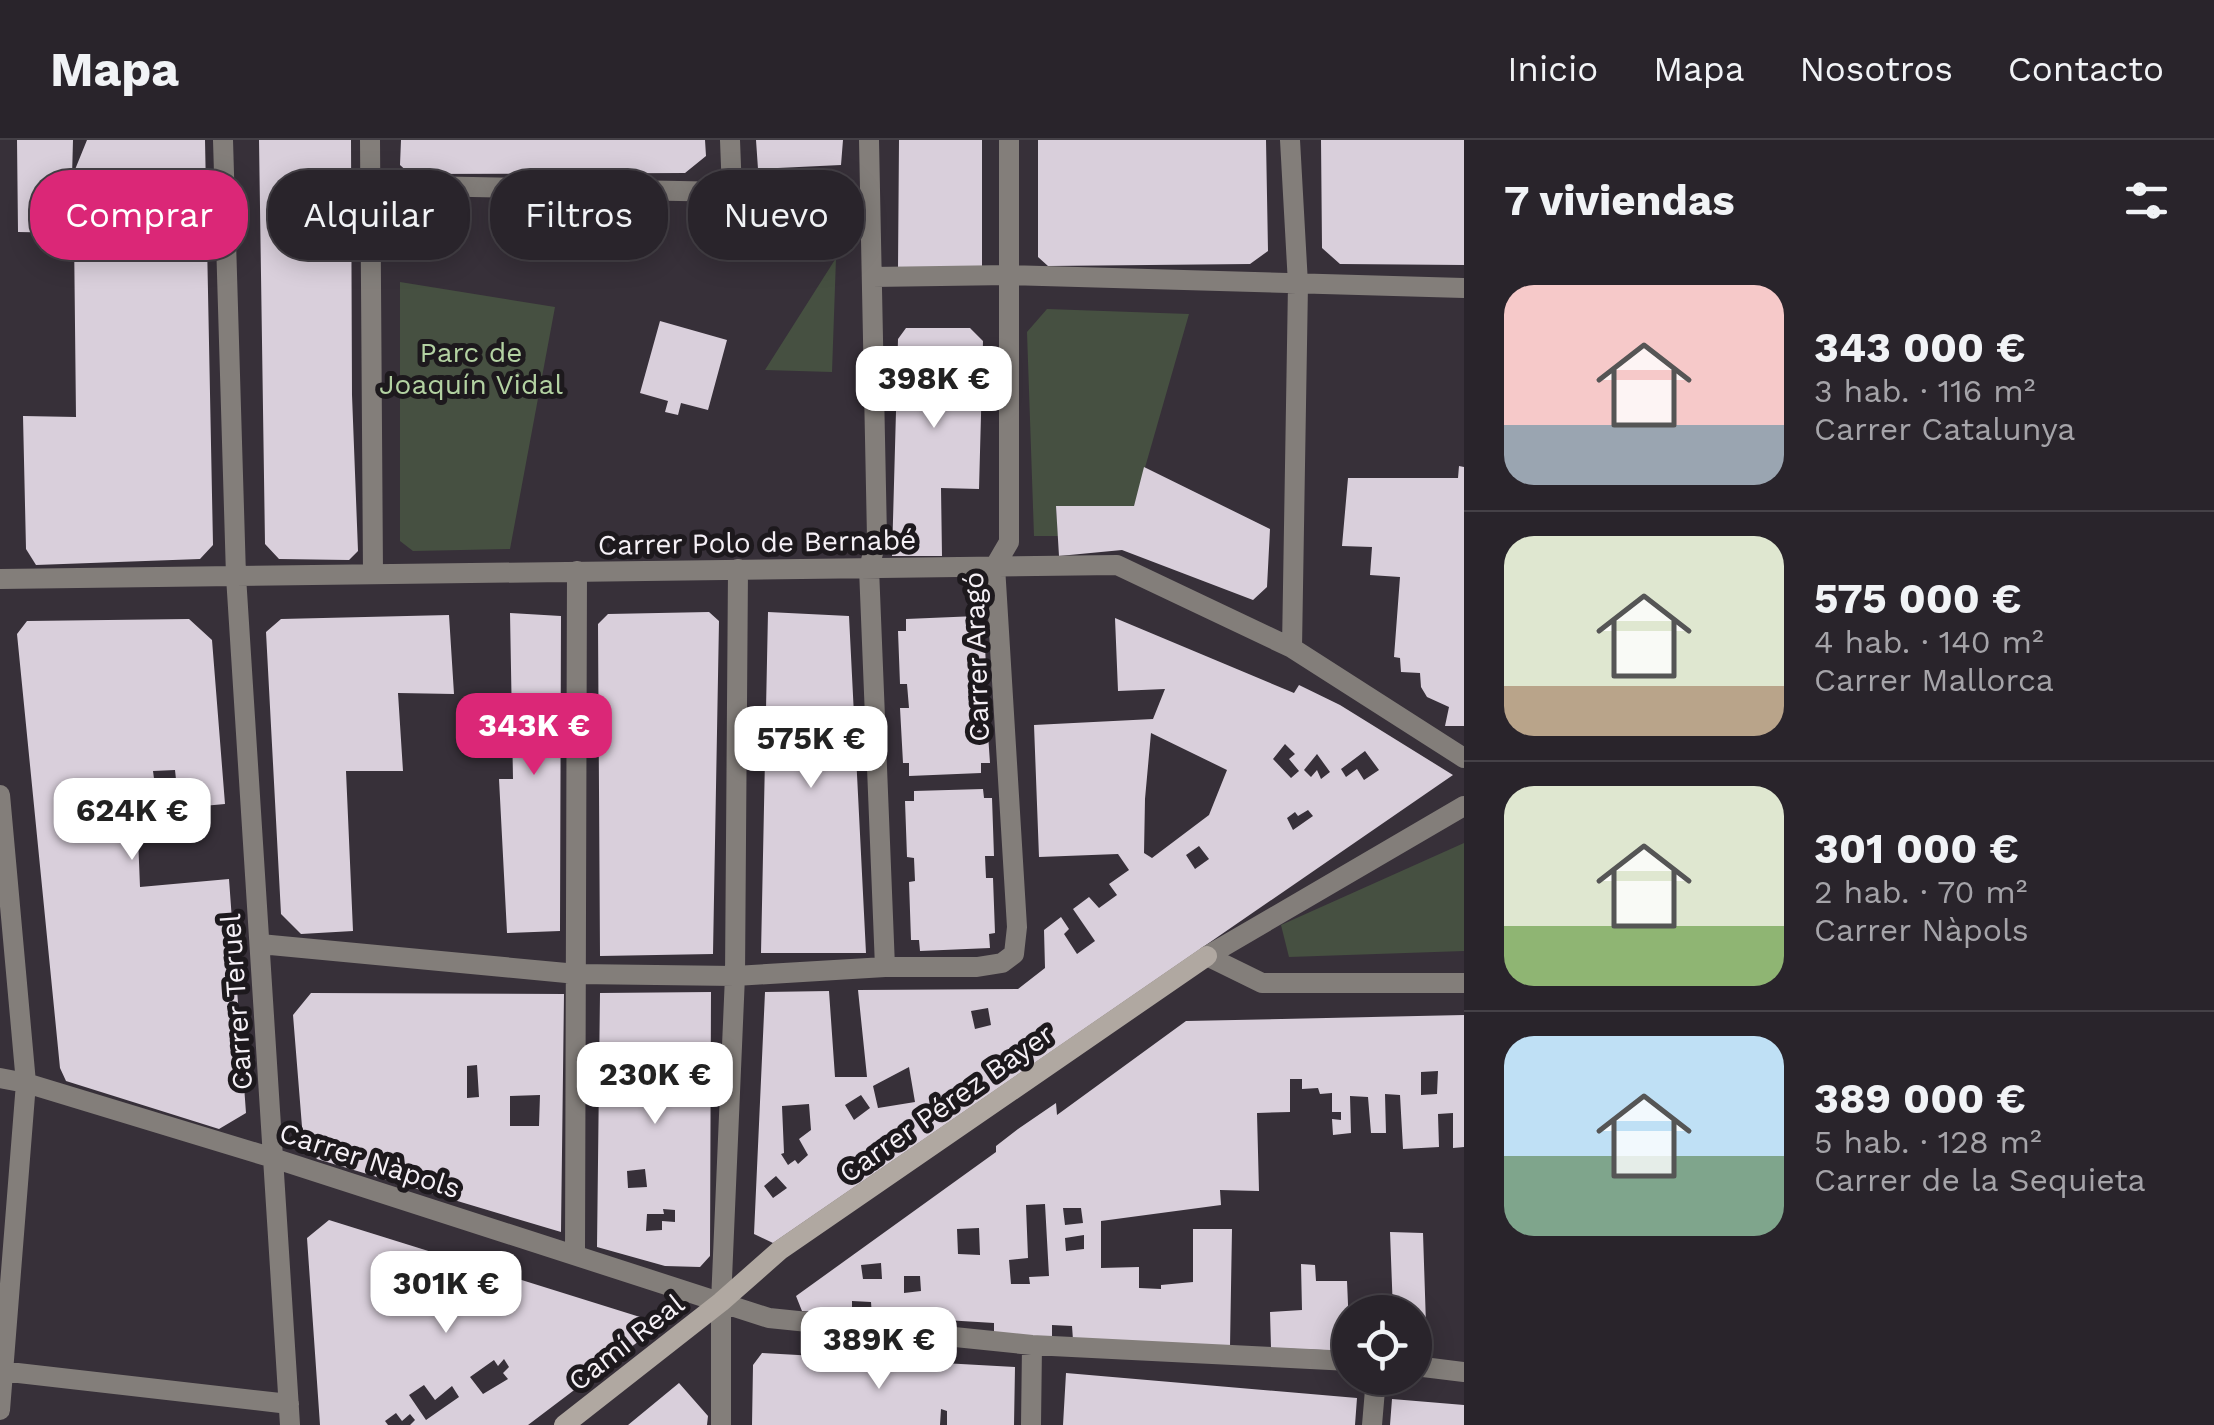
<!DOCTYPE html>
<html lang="es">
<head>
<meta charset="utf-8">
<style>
	:root { --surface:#29242b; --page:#353037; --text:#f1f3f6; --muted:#a5a4a9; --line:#454147; --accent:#db2777 }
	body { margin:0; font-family:"Work Sans",sans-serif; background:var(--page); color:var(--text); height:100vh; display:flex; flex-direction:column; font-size:38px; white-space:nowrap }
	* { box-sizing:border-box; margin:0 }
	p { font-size:32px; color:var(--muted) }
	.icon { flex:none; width:55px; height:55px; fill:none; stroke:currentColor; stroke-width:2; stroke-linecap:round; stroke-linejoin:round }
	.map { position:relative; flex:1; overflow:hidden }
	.panel { display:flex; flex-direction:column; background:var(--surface); width:750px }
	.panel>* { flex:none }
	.top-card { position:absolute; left:30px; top:30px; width:950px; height:90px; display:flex; gap:20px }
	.tools { position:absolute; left:1332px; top:1155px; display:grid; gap:20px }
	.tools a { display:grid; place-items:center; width:100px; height:100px; border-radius:50%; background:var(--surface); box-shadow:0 5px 25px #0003,0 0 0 2px var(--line); font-size:50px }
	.price { position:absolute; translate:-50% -85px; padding:0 22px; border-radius:20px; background:#fff; color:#222; font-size:32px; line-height:65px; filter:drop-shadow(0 2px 5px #0008) }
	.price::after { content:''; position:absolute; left:50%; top:60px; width:30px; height:22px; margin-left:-15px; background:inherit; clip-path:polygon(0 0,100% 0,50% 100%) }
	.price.active { background:var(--accent); color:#fff }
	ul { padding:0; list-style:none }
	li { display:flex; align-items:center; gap:30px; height:250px; padding:0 40px }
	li+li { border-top:2px solid var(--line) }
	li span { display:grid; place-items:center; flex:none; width:280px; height:200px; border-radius:30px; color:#555 }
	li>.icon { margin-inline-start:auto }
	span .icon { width:120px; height:120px; fill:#fffc; stroke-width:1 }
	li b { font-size:42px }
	h2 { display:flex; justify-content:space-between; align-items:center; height:120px; padding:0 40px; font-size:42px }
	.chip { padding:0 35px; border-radius:40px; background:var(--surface); box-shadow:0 5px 25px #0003,0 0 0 2px var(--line); font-size:35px; line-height:90px }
	.chip.active { background:var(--accent); color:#fff }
	header { display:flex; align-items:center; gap:60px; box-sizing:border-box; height:140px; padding:0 50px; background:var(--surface); border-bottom:2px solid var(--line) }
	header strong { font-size:48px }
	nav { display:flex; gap:55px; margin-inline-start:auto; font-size:35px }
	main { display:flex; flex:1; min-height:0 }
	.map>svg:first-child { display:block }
</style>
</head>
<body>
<header>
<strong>Mapa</strong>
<nav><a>Inicio</a><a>Mapa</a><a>Nosotros</a><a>Contacto</a></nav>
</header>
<main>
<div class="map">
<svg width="1464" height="1285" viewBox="0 0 1464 1285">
	<rect width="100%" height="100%" fill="#373039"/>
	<path fill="#465041" d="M 836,118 L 832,232 L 765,230 Z
		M 400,142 L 555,167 L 510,409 L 413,411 L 400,401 Z
		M 1047,169 L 1189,174 L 1134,366 L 1056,366 L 1058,396 L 1034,396 L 1027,192 Z
		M 1464,703 L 1464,811 L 1289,817 L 1281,785 Z"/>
	<path fill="#d9cfdb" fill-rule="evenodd" d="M 17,0 L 73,0 L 72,37 L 72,43 L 74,93 L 87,91 L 91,37 L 72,37 L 87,0 L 205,0 L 213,405 L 200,419 L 36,425 L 26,409 L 23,276 L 76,277 L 74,93 L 18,92 Z
		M 259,0 L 351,0 L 352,255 L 358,411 L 349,420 L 279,419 L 265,404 Z
		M 401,0 L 705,0 L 706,16 L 685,33 L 410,34 L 400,25 Z
		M 756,0 L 843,0 L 841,25 L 758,29 Z
		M 899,0 L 982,0 L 982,128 L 898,129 Z
		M 1038,0 L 1266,0 L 1268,111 L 1250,124 L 1048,126 L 1038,117 Z
		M 1321,0 L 1464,0 L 1464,125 L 1340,124 L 1322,108 Z
		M 660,181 L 727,200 L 708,270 L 681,263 L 678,275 L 665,272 L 668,261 L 640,253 Z
		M 906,188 L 970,188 L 983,201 L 979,349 L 941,348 L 942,416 L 892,416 L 898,199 Z
		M 1459,326 L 1464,327 L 1464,586 L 1445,586 L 1449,567 L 1427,557 L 1421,547 L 1420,533 L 1401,532 L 1400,518 L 1394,517 L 1400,437 L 1370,435 L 1372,407 L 1342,406 L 1348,338 L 1458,338 Z
		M 1144,327 L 1270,389 L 1267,447 L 1253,460 L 1122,410 L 1059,416 L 1056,366 L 1134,366 Z
		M 709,472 L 719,481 L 713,814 L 600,816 L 598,484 L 608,474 Z
		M 768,472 L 849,476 L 866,813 L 761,813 Z
		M 510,473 L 561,476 L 560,791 L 507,793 L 499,639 L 513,639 Z
		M 449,475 L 454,554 L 398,553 L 403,631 L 346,631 L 353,791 L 301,794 L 281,774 L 266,492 L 281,479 Z
		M 977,476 L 977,488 L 984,488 L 987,545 L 978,545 L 978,566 L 986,565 L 990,623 L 981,623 L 981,633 L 909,636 L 909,623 L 903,623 L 900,568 L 909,568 L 907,544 L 900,544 L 898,491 L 906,491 L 906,479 Z
		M 1115,478 L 1294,553 L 1299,545 L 1340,565 L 1453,635 L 773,1103 L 754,1094 L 765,852 L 829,851 L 835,937 L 867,937 L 858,850 L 1018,849 L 1045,828 L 1044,790 L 1061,777 L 1069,789 L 1064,794 L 1077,814 L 1095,801 L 1073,769 L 1089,757 L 1099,768 L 1117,755 L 1109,744 L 1129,730 L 1118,714 L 1039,717 L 1034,585 L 1153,579 L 1165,549 L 1118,551 ZM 1151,593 L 1227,630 L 1209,675 L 1152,718 L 1144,713 L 1145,659 ZM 1285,604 L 1295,614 L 1289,619 L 1299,631 L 1291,638 L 1273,619 ZM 1365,611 L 1379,630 L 1364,640 L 1357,629 L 1346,637 L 1341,629 ZM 1317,614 L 1330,632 L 1321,639 L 1317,630 L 1311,637 L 1304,630 ZM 1308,670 L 1313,676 L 1293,690 L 1287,678 L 1295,672 L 1298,676 ZM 1199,706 L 1209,719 L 1195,729 L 1186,715 ZM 988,868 L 991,885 L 975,889 L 971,871 ZM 909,927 L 915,962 L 878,968 L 873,946 ZM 861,955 L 870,968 L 854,980 L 845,965 ZM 809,964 L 811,990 L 799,999 L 808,1015 L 798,1024 L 795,1020 L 788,1025 L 781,1014 L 784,1013 L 782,966 ZM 776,1036 L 787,1048 L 773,1058 L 764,1046 Z
		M 189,479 L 212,500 L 225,664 L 137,672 L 140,747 L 229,739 L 246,973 L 219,989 L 66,941 L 60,928 L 17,494 L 27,481 ZM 175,630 L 178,659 L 157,661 L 153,631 Z
		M 983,649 L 984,658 L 992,658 L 994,716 L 985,716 L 986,738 L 993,738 L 995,793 L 989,794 L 990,808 L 920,811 L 919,800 L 911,800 L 909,742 L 915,741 L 914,718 L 907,717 L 905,661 L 914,661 L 914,651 Z
		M 711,852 L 710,1116 L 700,1127 L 665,1126 L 597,1107 L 600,853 ZM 646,926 L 647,942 L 629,942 L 629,927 ZM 645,1029 L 647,1047 L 628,1048 L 627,1031 ZM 663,1069 L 675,1070 L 675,1082 L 662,1081 L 662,1090 L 646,1091 L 647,1074 L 664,1074 Z
		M 311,853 L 564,854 L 561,1092 L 317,1019 L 303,999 L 293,875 ZM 477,925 L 479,957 L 467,958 L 467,926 ZM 540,955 L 539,986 L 510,986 L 510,956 Z
		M 1464,875 L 1464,1007 L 1453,1008 L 1453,973 L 1438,974 L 1439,1007 L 1403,1009 L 1400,955 L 1385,954 L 1386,993 L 1371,993 L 1368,957 L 1350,956 L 1351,993 L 1333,995 L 1332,979 L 1341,980 L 1341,972 L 1332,972 L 1332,953 L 1320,954 L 1318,948 L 1302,949 L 1302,939 L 1290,939 L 1290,972 L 1257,973 L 1259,1051 L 1220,1050 L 1221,1065 L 1101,1081 L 1101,1128 L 1139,1127 L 1139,1148 L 1161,1149 L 1161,1145 L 1193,1142 L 1193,1089 L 1232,1089 L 1230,1207 L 1073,1200 L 1072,1186 L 1052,1185 L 1052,1199 L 994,1196 L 994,1183 L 896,1177 L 896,1167 L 883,1168 L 883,1176 L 872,1176 L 871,1162 L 852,1161 L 852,1175 L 802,1171 L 796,1156 L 996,1012 L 996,1006 L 1018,989 L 1056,963 L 1057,975 L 1186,881 ZM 1438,931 L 1437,954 L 1421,955 L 1421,932 ZM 1045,1064 L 1049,1136 L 1029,1137 L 1030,1144 L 1011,1144 L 1009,1120 L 1028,1118 L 1026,1065 ZM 1063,1068 L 1081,1068 L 1083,1083 L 1065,1085 ZM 979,1088 L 980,1115 L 958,1114 L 957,1089 ZM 1084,1095 L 1084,1109 L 1066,1111 L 1065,1098 ZM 881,1123 L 882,1139 L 863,1139 L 861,1125 ZM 904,1136 L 920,1136 L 921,1151 L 904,1153 Z
		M 329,1080 L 640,1177 L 643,1198 L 528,1285 L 410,1285 L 415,1280 L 410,1274 L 402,1281 L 396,1273 L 385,1281 L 388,1285 L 320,1285 L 307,1098 ZM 504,1219 L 509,1227 L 503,1233 L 508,1239 L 483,1254 L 470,1237 L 494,1220 L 498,1226 ZM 424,1245 L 435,1260 L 452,1246 L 459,1257 L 426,1280 L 409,1255 Z
		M 1390,1092 L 1423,1093 L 1427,1215 L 1415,1214 L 1415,1172 L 1393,1172 Z
		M 1301,1124 L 1315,1125 L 1316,1141 L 1347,1141 L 1350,1211 L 1271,1208 L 1270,1172 L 1302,1170 Z
		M 762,1213 L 1015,1227 L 1014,1285 L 947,1285 L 947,1271 L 941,1269 L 940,1285 L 752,1285 L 753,1225 Z
		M 1066,1233 L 1357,1258 L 1355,1285 L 1063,1285 Z
		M 679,1243 L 708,1276 L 707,1285 L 628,1285 Z
		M 1392,1259 L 1464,1265 L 1464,1285 L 1390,1285 Z"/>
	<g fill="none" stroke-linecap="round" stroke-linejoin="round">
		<path stroke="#837e7a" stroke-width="20" d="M 223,0 L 236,436 L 290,1285
			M 370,0 L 373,434
			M 869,0 L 877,398 L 869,428 L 885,827
			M 1290,0 L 1298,144 L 1292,508
			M 371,45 L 732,52 L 730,0
			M 872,137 L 1009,135 L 1464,148
			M 0,439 L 1117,425 L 1292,508 L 1464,618
			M 0,655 L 26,943 L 0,1270
			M 260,804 L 577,834 L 735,836 L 885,827 L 977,827 L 1002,823 L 1014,814 L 1017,787 L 995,426 L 1009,402 L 1009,0
			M 1207,816 L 1464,666
			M 1207,816 L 1262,843 L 1464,843
			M 0,938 L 26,943 L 273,1018 L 769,1178 L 1032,1205 L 1350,1221
			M 575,1115 L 577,431
			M 1415,1226 L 1464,1232
			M 0,1231 L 289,1264
			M 721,1285 L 721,1162 L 735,836 L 738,429
			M 1031,1285 L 1032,1205
			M 1372,1285 L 1376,1238"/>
		<path stroke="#b0a8a1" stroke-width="20" d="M 564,1285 L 721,1162 L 780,1110 L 1207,816"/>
	</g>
	<g text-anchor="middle" stroke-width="10" stroke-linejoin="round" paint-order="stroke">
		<g font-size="28" fill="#b3d2a2" stroke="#1d191d">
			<text x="471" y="222">Parc de<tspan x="471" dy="32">Joaquín Vidal</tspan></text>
		</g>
		<g font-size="28" fill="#f5f0f6" stroke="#1d191d">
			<text transform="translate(757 402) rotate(-1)" y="10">Carrer Polo de Bernabé</text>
			<text transform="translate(976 517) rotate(-92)" y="10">Carrer Aragó</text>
			<text transform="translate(236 862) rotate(-94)" y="10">Carrer Teruel</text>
			<text transform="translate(946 963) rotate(-35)" y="10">Carrer Pérez Bayer</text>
			<text transform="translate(370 1020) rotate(18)" y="10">Carrer Nàpols</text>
			<text transform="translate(626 1202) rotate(-38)" y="10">Camí Real</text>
		</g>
	</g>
</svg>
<div class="tools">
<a><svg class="icon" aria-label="locate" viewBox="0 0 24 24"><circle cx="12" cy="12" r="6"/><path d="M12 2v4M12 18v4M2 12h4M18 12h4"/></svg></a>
</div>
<b class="price" style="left:934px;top:291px">398K €</b>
<b class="price active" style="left:534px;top:638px">343K €</b>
<b class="price" style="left:811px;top:651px">575K €</b>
<b class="price" style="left:132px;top:723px">624K €</b>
<b class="price" style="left:655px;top:987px">230K €</b>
<b class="price" style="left:446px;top:1196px">301K €</b>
<b class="price" style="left:879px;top:1252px">389K €</b>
<div class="top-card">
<a class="chip active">Comprar</a>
<a class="chip">Alquilar</a>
<a class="chip">Filtros</a>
<a class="chip">Nuevo</a>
</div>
</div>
<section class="panel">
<h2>7 viviendas<svg class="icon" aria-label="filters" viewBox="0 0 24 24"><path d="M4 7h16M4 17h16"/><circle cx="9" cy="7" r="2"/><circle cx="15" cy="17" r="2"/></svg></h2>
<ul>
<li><span style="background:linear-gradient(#f6c9c9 70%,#9aa5b1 0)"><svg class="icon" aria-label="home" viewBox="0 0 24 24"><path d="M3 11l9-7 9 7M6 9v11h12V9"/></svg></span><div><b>343 000 €</b><p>3 hab. · 116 m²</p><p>Carrer Catalunya</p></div></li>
<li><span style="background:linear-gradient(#dfe7d0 75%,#b9a48a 0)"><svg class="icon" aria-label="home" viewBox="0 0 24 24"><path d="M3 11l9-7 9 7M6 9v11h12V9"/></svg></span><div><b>575 000 €</b><p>4 hab. · 140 m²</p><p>Carrer Mallorca</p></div></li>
<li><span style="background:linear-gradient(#dfe7d0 70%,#8fb573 0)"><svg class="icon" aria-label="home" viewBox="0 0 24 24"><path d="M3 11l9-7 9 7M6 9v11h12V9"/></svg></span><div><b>301 000 €</b><p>2 hab. · 70 m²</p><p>Carrer Nàpols</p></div></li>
<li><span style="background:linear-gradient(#bfe0f5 60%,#7fa58c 0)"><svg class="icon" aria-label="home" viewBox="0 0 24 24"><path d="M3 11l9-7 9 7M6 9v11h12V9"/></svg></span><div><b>389 000 €</b><p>5 hab. · 128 m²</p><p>Carrer de la Sequieta</p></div></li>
</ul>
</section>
</main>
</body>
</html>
